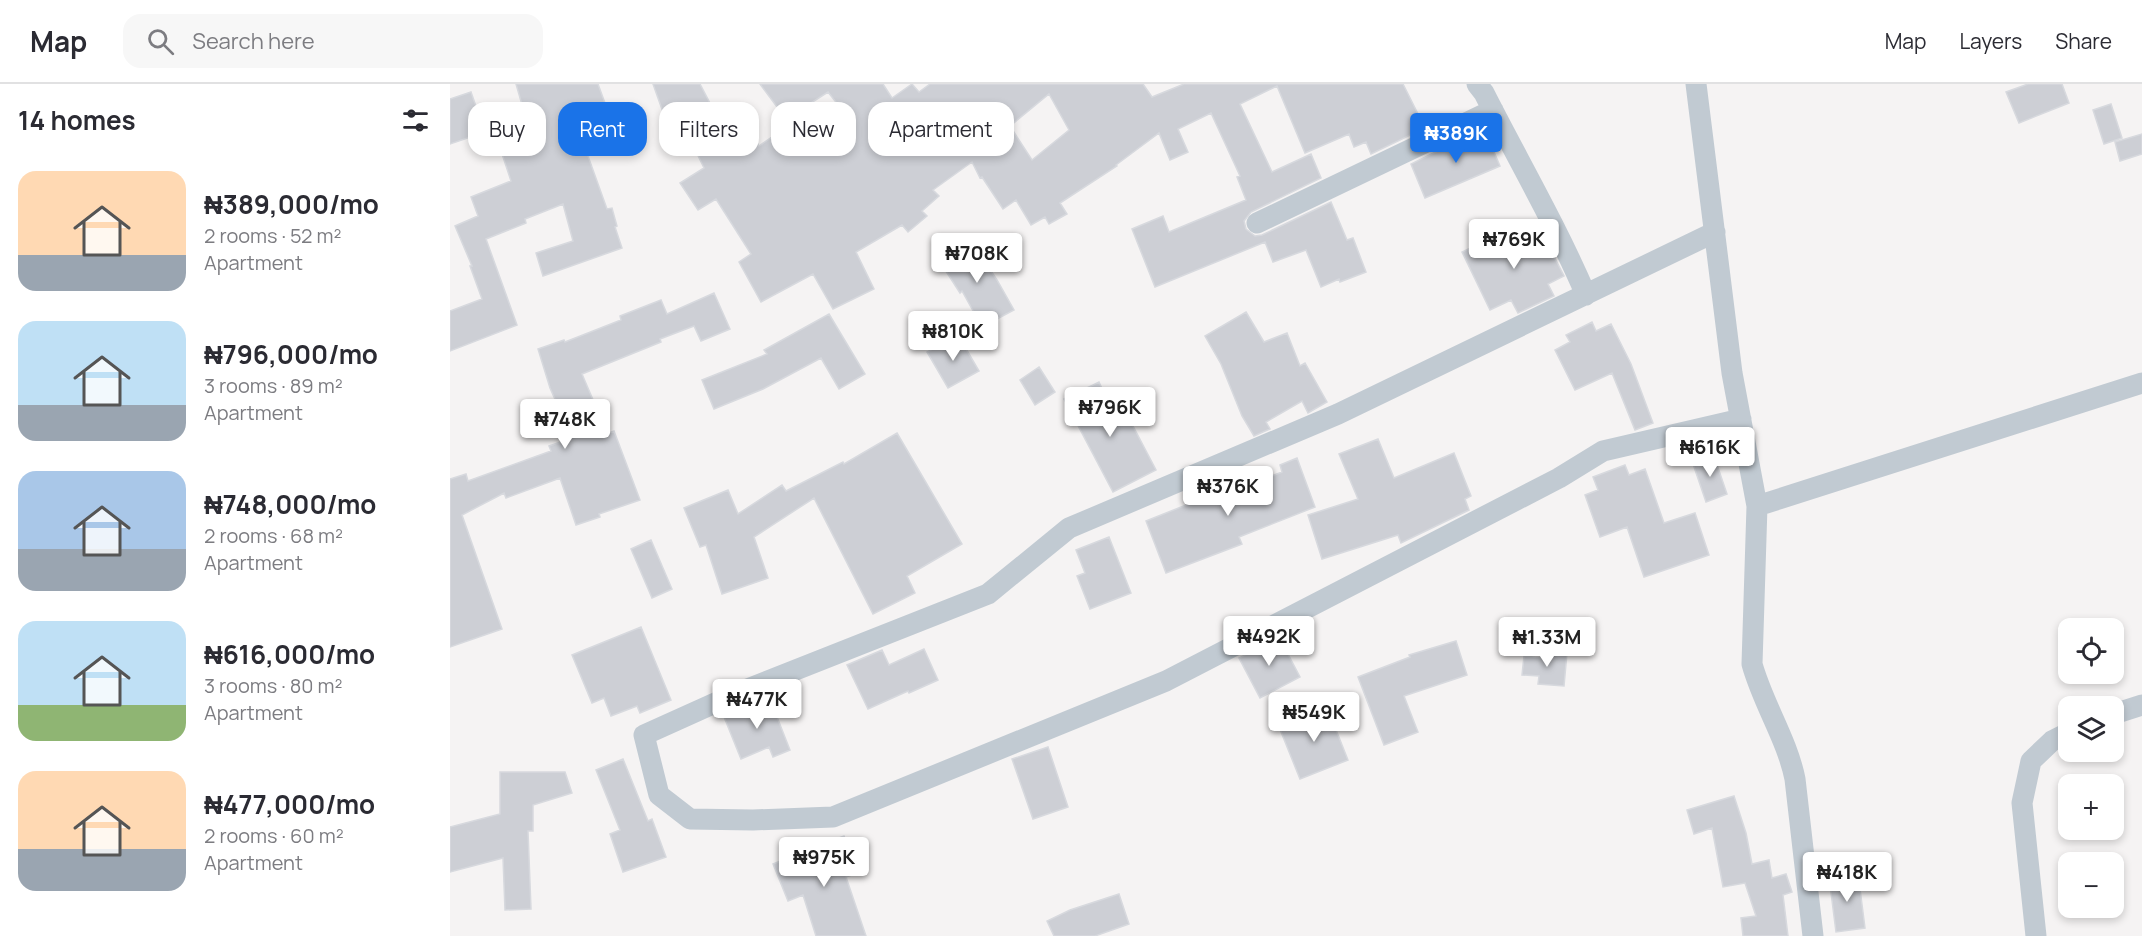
<!DOCTYPE html>
<html lang="en">
<head>
<meta charset="utf-8">
<style>
	:root { --surface:#fff; --page:#f7f7f7; --text:#2b2b33; --muted:#7c7c81; --line:#e1e1e2; --accent:#1a73e8 }
	body { margin:0; font-family:Manrope,sans-serif; background:var(--page); color:var(--text); height:100vh; display:flex; flex-direction:column; font-size:22px; white-space:nowrap }
	* { box-sizing:border-box; margin:0 }
	p { font-size:20px; color:var(--muted) }
	.icon { flex:none; width:33px; height:33px; fill:none; stroke:currentColor; stroke-width:2; stroke-linecap:round; stroke-linejoin:round }
	.map { position:relative; flex:1; overflow:hidden }
	.details { display:flex; flex-direction:column; background:var(--surface); width:450px }
	.details>* { flex:none }
	.banner { position:absolute; left:18px; top:18px; width:570px; height:54px; display:flex; gap:12px }
	.controls { position:absolute; left:1608px; top:534px; display:grid; gap:12px }
	.controls a { display:grid; place-items:center; width:66px; height:66px; border-radius:12px; background:var(--surface); box-shadow:0 3px 9px #0003; font-size:30px }
	.price { position:absolute; translate:-50% -51px; padding:0 14px; border-radius:6px; background:#fff; color:#222; font-size:20px; line-height:39px; filter:drop-shadow(0 2px 3px #0008) }
	.price::after { content:''; position:absolute; left:50%; top:36px; width:18px; height:14px; margin-left:-9px; background:inherit; clip-path:polygon(0 0,100% 0,50% 100%) }
	.price.on { background:var(--accent); color:#fff }
	ul { padding:0; list-style:none }
	li { display:flex; align-items:center; gap:18px; height:150px; padding:0 18px }
	li span { display:grid; place-items:center; flex:none; width:168px; height:120px; border-radius:18px; color:#555 }
	li>.icon { margin-inline-start:auto }
	span .icon { width:72px; height:72px; fill:#fffc; stroke-width:1 }
	li b { font-size:26px }
	h2 { display:flex; justify-content:space-between; align-items:center; height:72px; padding:0 18px; font-size:26px }
	.chip { padding:0 21px; border-radius:18px; background:var(--surface); box-shadow:0 3px 9px #0003; font-size:21px; line-height:54px }
	.chip.on { background:var(--accent); color:#fff }
	header { display:flex; align-items:center; gap:36px; box-sizing:border-box; height:84px; padding:0 30px; background:var(--surface); border-bottom:2px solid var(--line) }
	header strong { font-size:28px }
	nav { display:flex; gap:33px; margin-inline-start:auto; font-size:21px }
	.search { width:420px; height:54px; background:var(--page); display:flex; align-items:center; gap:15px; box-sizing:border-box; padding:0 21px; border-radius:18px; color:var(--muted); font-size:22px }
	main { display:flex; flex:1; min-height:0 }
	.map>svg:first-child { display:block }
</style>
</head>
<body>
<header>
<strong>Map</strong>
<div class="search"><svg class="icon" aria-label="search" viewBox="0 0 24 24"><circle cx="10" cy="10" r="6"/><path d="M15 15l6 6"/></svg>Search here</div>
<nav><a>Map</a><a>Layers</a><a>Share</a></nav>
</header>
<main>
<section class="details">
<h2>14 homes<svg class="icon" aria-label="filters" viewBox="0 0 24 24"><path d="M4 7h16M4 17h16"/><circle cx="9" cy="7" r="2"/><circle cx="15" cy="17" r="2"/></svg></h2>
<ul>
<li><span style="background:linear-gradient(#ffd9b3 70%,#9aa5b1 0)"><svg class="icon" aria-label="home" viewBox="0 0 24 24"><path d="M3 11l9-7 9 7M6 9v11h12V9"/></svg></span><div><b>₦389,000/mo</b><p>2 rooms · 52 m²</p><p>Apartment</p></div></li>
<li><span style="background:linear-gradient(#bfe0f5 70%,#9aa5b1 0)"><svg class="icon" aria-label="home" viewBox="0 0 24 24"><path d="M3 11l9-7 9 7M6 9v11h12V9"/></svg></span><div><b>₦796,000/mo</b><p>3 rooms · 89 m²</p><p>Apartment</p></div></li>
<li><span style="background:linear-gradient(#a9c7e8 65%,#9aa5b1 0)"><svg class="icon" aria-label="home" viewBox="0 0 24 24"><path d="M3 11l9-7 9 7M6 9v11h12V9"/></svg></span><div><b>₦748,000/mo</b><p>2 rooms · 68 m²</p><p>Apartment</p></div></li>
<li><span style="background:linear-gradient(#bfe0f5 70%,#8fb573 0)"><svg class="icon" aria-label="home" viewBox="0 0 24 24"><path d="M3 11l9-7 9 7M6 9v11h12V9"/></svg></span><div><b>₦616,000/mo</b><p>3 rooms · 80 m²</p><p>Apartment</p></div></li>
<li><span style="background:linear-gradient(#ffd9b3 65%,#9aa5b1 0)"><svg class="icon" aria-label="home" viewBox="0 0 24 24"><path d="M3 11l9-7 9 7M6 9v11h12V9"/></svg></span><div><b>₦477,000/mo</b><p>2 rooms · 60 m²</p><p>Apartment</p></div></li>
</ul>
</section>
<div class="map">
<svg width="1692" height="852" viewBox="0 0 1692 852">
	<rect width="100%" height="100%" fill="#f5f3f3"/>
	<path fill="#cdcfd5" stroke="#d7d9de" stroke-width="1.5" fill-rule="evenodd" d="M 66,0 L 148,0 L 159,30 L 165,28 L 176,58 L 138,72 L 157,125 L 162,124 L 167,142 L 165,143 L 172,164 L 93,192 L 86,169 L 123,157 L 113,120 L 75,135 L 76,139 L 36,155 L 67,241 L 0,267 L 0,227 L 32,215 L 20,182 L 22,182 L 5,142 L 28,132 L 21,113 L 61,97 L 52,70 L 83,59 Z
		M 203,0 L 250,0 L 284,65 L 304,53 L 309,62 L 342,39 L 360,66 L 400,36 L 378,8 L 336,35 L 310,0 L 433,0 L 442,14 L 462,0 L 469,8 L 480,0 L 693,0 L 702,13 L 734,0 L 953,0 L 975,44 L 921,70 L 916,58 L 904,63 L 899,50 L 855,69 L 827,2 L 790,20 L 822,88 L 861,70 L 871,94 L 801,128 L 794,137 L 796,145 L 805,152 L 812,151 L 881,118 L 897,156 L 903,154 L 916,188 L 890,198 L 889,195 L 871,203 L 856,166 L 823,178 L 815,158 L 705,203 L 682,145 L 713,132 L 719,148 L 796,116 L 787,93 L 790,92 L 761,29 L 728,45 L 738,68 L 720,76 L 709,49 L 666,81 L 667,82 L 610,119 L 617,130 L 599,140 L 595,133 L 581,141 L 566,116 L 553,125 L 532,93 L 530,94 L 522,78 L 483,106 L 489,112 L 472,127 L 477,132 L 458,148 L 452,141 L 406,168 L 424,205 L 383,225 L 363,190 L 311,218 L 289,178 L 301,170 L 266,115 L 248,126 L 230,99 L 254,84 L 234,43 L 221,51 L 211,33 L 214,31 ZM 599,10 L 619,46 L 582,76 L 560,42 Z
		M 1578,0 L 1612,0 L 1619,19 L 1569,39 L 1556,8 Z
		M 21,8 L 35,48 L 0,60 L 0,15 Z
		M 1661,20 L 1672,54 L 1654,60 L 1643,26 Z
		M 1034,44 L 1050,82 L 975,114 L 961,80 Z
		M 1692,50 L 1692,70 L 1670,77 L 1665,58 Z
		M 1090,145 L 1114,192 L 1098,200 L 1104,212 L 1068,229 L 1061,216 L 1040,226 L 1012,168 L 1045,152 L 1046,156 L 1061,148 L 1066,158 Z
		M 521,157 L 547,196 L 564,226 L 532,243 L 512,207 L 510,209 L 490,178 Z
		M 264,209 L 280,245 L 251,257 L 244,242 L 210,255 L 211,258 L 132,290 L 144,318 L 134,322 L 148,353 L 164,347 L 190,416 L 149,430 L 150,433 L 126,441 L 110,394 L 56,414 L 54,409 L 12,431 L 52,545 L 0,563 L 0,395 L 16,390 L 18,397 L 101,367 L 99,362 L 122,354 L 100,304 L 88,265 L 114,256 L 115,258 L 171,236 L 170,232 L 211,216 L 217,230 Z
		M 796,228 L 814,258 L 837,249 L 850,282 L 855,279 L 877,318 L 858,329 L 852,317 L 816,338 L 820,345 L 804,352 L 792,332 L 771,280 L 755,252 Z
		M 379,230 L 415,290 L 389,305 L 371,274 L 313,305 L 264,325 L 252,296 L 317,270 L 314,266 Z
		M 1142,238 L 1146,247 L 1161,240 L 1181,280 L 1203,339 L 1185,346 L 1162,289 L 1125,306 L 1105,266 L 1120,258 L 1116,251 Z
		M 508,251 L 529,287 L 498,304 L 477,268 Z
		M 589,283 L 605,308 L 585,321 L 570,296 Z
		M 649,298 L 663,328 L 673,323 L 706,386 L 663,408 L 614,315 Z
		M 447,349 L 512,460 L 457,492 L 465,509 L 423,530 L 364,414 L 304,453 L 318,494 L 272,510 L 256,461 L 250,463 L 234,424 L 278,406 L 288,430 L 332,401 L 336,407 L 393,378 L 394,380 Z
		M 928,355 L 944,394 L 1004,369 L 1021,412 L 1015,415 L 1019,426 L 951,459 L 948,451 L 872,475 L 858,431 L 908,415 L 889,370 Z
		M 1263,369 L 1277,410 L 1256,418 L 1242,377 Z
		M 847,374 L 865,423 L 789,453 L 792,460 L 716,489 L 696,437 L 771,407 L 772,411 L 832,388 L 830,381 Z
		M 1175,381 L 1179,391 L 1195,385 L 1214,439 L 1245,429 L 1259,471 L 1194,493 L 1177,443 L 1150,453 L 1135,411 L 1148,406 L 1143,393 Z
		M 659,453 L 681,509 L 640,525 L 627,492 L 635,489 L 626,466 Z
		M 201,456 L 222,505 L 202,514 L 181,465 Z
		M 191,543 L 221,616 L 190,629 L 187,622 L 161,632 L 154,614 L 142,619 L 122,571 Z
		M 829,553 L 850,593 L 810,614 L 789,574 Z
		M 1006,557 L 1017,591 L 954,612 L 968,648 L 934,661 L 908,593 L 960,573 L 959,571 Z
		M 474,565 L 488,596 L 459,609 L 458,607 L 418,625 L 397,581 L 432,566 L 439,581 Z
		M 1093,567 L 1117,569 L 1114,602 L 1088,600 L 1089,592 L 1072,591 L 1074,572 L 1092,574 Z
		M 320,615 L 340,666 L 323,673 L 319,663 L 291,675 L 274,633 Z
		M 877,623 L 898,676 L 850,695 L 829,643 Z
		M 598,663 L 618,723 L 583,735 L 562,675 Z
		M 173,675 L 198,737 L 202,735 L 216,773 L 173,788 L 160,750 L 170,746 L 146,686 Z
		M 50,688 L 115,688 L 122,709 L 83,721 L 83,747 L 78,747 L 81,825 L 55,826 L 53,774 L 0,788 L 0,743 L 50,730 Z
		M 1284,712 L 1296,749 L 1302,780 L 1319,776 L 1322,794 L 1336,790 L 1342,808 L 1333,811 L 1338,852 L 1293,852 L 1291,834 L 1306,832 L 1295,799 L 1273,803 L 1262,744 L 1244,750 L 1237,726 Z
		M 394,752 L 408,789 L 396,793 L 416,852 L 366,852 L 353,811 L 338,817 L 323,780 Z
		M 1408,789 L 1415,844 L 1386,848 L 1379,793 Z
		M 669,810 L 679,840 L 645,852 L 604,852 L 597,837 L 620,826 Z"/>
	<g fill="none" stroke-linecap="round" stroke-linejoin="round">
		<path stroke="#c1cad2" stroke-width="21" d="M 1027,0 L 1034,9 C 1068,76 1106,141 1136,211
			M 1246,0 L 1282,289 L 1307,422 L 1302,580 C 1313,620 1337,655 1345,695 L 1363,852
			M 807,139 L 1043,26
			M 1265,148 L 888,330 L 619,444 L 538,510 L 285,610 L 194,651 L 209,711 L 240,735 L 303,736 L 383,733 L 716,597 L 1109,394 L 1153,367 L 1291,335
			M 1307,422 L 1692,299
			M 1664,630 L 1692,621
			M 1586,852 L 1572,719 L 1581,677 L 1602,657 L 1618,649"/>
	</g>
</svg>
<div class="controls">
<a><svg class="icon" aria-label="locate" viewBox="0 0 24 24"><circle cx="12" cy="12" r="6"/><path d="M12 2v4M12 18v4M2 12h4M18 12h4"/></svg></a>
<a><svg class="icon" aria-label="layers" viewBox="0 0 24 24"><path d="M12 4l9 5-9 5-9-5zM3 14l9 5 9-5"/></svg></a>
<a>+</a>
<a>−</a>
</div>
<b class="price on" style="left:1006px;top:80px">₦389K</b>
<b class="price" style="left:1064px;top:186px">₦769K</b>
<b class="price" style="left:527px;top:200px">₦708K</b>
<b class="price" style="left:503px;top:278px">₦810K</b>
<b class="price" style="left:660px;top:354px">₦796K</b>
<b class="price" style="left:115px;top:366px">₦748K</b>
<b class="price" style="left:1260px;top:394px">₦616K</b>
<b class="price" style="left:778px;top:433px">₦376K</b>
<b class="price" style="left:819px;top:583px">₦492K</b>
<b class="price" style="left:1097px;top:584px">₦1.33M</b>
<b class="price" style="left:307px;top:646px">₦477K</b>
<b class="price" style="left:864px;top:659px">₦549K</b>
<b class="price" style="left:374px;top:804px">₦975K</b>
<b class="price" style="left:1397px;top:819px">₦418K</b>
<div class="banner">
<a class="chip">Buy</a>
<a class="chip on">Rent</a>
<a class="chip">Filters</a>
<a class="chip">New</a>
<a class="chip">Apartment</a>
</div>
</div>
</main>
</body>
</html>
